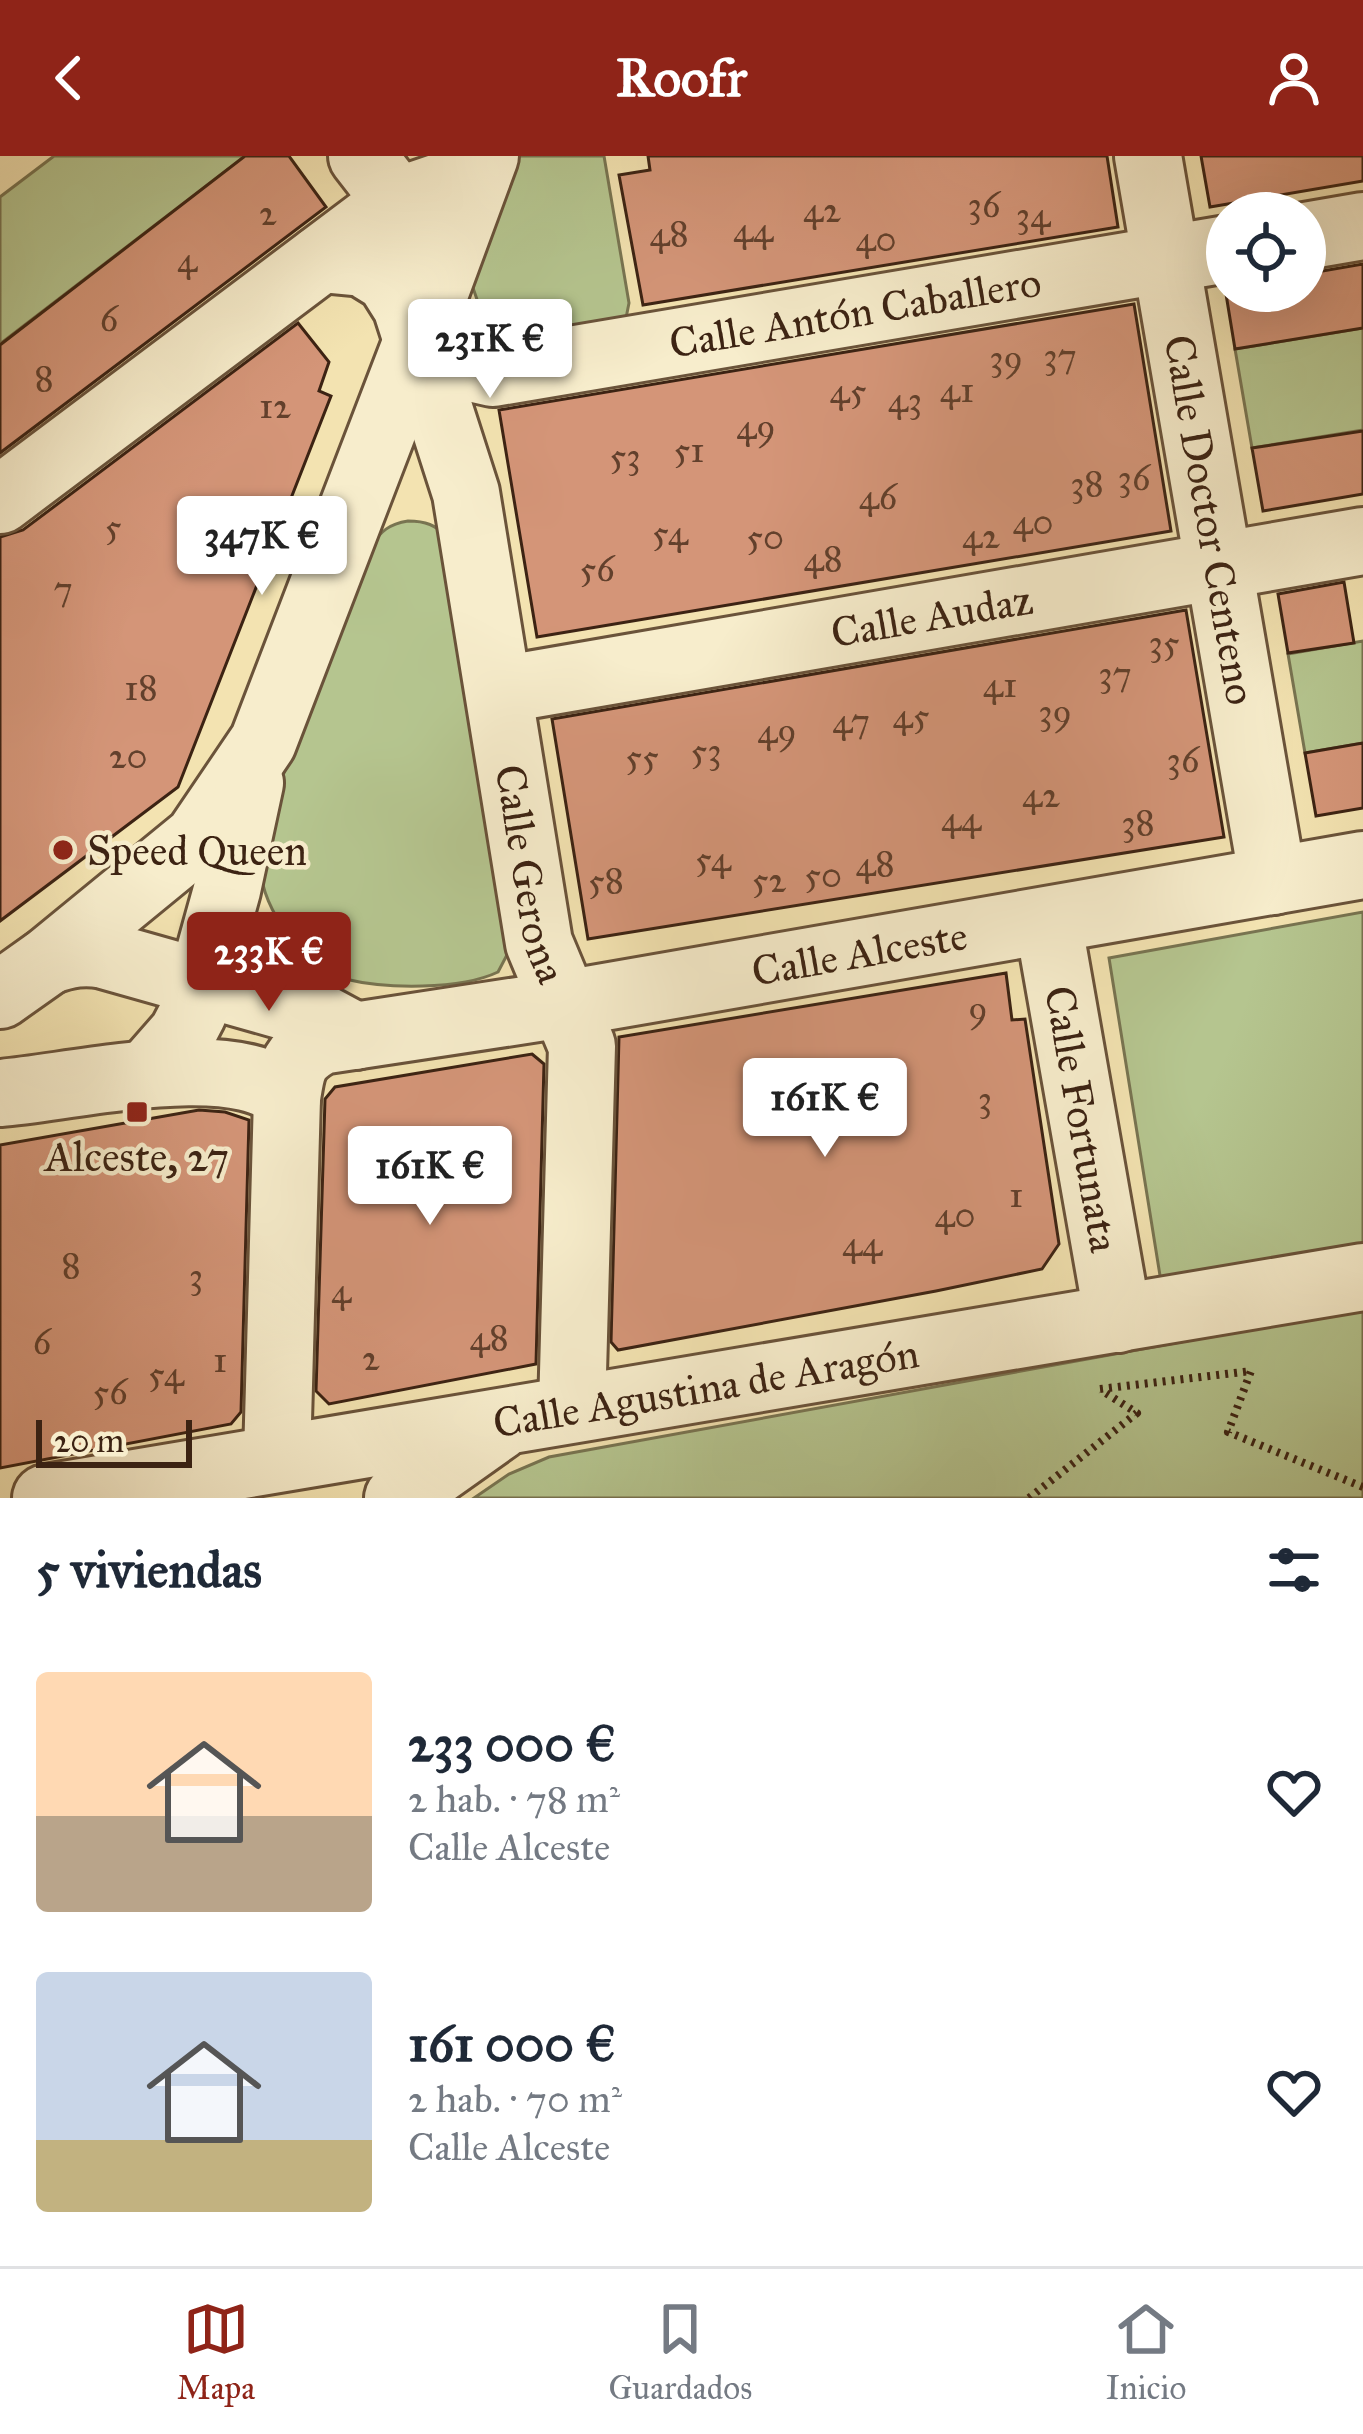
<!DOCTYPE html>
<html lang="es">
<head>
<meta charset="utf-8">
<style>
	:root { --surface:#fff; --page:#f2f2f3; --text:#1f2937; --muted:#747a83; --line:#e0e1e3; --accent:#8f2418 }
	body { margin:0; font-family:"IM FELL Great Primer",serif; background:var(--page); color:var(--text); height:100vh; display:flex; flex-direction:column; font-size:45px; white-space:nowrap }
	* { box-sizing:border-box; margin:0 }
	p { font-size:39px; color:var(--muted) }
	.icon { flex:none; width:66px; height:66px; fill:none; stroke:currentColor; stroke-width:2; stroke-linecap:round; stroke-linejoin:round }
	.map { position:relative; height:1342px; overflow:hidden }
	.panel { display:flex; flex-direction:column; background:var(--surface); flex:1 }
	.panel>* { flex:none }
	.fabs { position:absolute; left:1206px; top:36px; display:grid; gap:24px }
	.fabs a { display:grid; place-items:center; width:120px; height:120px; border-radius:50%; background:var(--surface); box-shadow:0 12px 48px #0002; font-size:60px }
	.scale { position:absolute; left:36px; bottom:30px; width:156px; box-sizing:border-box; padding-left:12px; border:6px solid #3c2313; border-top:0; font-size:33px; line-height:42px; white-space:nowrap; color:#3c2313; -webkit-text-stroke:9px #f7edcc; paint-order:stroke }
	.price { position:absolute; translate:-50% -102px; padding:0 27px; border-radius:12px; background:#fff; color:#222; font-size:39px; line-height:78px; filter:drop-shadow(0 3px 6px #0008) }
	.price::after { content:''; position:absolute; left:50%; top:72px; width:36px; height:27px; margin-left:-18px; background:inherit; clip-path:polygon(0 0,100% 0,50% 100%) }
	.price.current { background:var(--accent); color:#fff }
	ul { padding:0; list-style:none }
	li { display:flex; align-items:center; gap:36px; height:300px; padding:0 36px }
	li span { display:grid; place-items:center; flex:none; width:336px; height:240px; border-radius:12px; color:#555 }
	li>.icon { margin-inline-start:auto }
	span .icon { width:144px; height:144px; fill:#fffc; stroke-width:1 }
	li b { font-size:51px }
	h2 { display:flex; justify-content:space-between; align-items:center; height:144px; padding:0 36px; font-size:51px }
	header { display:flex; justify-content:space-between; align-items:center; height:156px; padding:0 36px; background:var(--accent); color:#fff; font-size:54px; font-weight:800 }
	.menu { display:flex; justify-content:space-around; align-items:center; height:168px; border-top:3px solid var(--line); background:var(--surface); font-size:33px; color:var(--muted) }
	.menu a { display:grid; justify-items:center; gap:6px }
	.menu .current { color:var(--accent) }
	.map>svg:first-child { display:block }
</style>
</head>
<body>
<header><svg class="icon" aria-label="back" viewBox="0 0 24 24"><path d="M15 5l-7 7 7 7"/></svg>Roofr<svg class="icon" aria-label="person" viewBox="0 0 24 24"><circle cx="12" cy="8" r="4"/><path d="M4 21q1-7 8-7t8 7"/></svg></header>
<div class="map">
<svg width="1363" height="1342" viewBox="0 0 1363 1342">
	<rect width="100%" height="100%" fill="#f3e3b1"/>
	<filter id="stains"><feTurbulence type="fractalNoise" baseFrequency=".00167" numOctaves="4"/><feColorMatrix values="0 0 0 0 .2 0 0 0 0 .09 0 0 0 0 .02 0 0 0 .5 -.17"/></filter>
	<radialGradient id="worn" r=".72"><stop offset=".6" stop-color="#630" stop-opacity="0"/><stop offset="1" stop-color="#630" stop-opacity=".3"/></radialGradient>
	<path fill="#b5c58f" stroke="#787451" stroke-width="3" d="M 54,0 L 245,0 L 0,188 L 0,41 Z
		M 518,0 L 604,0 L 629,147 L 626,162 L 522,180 L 505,174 L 493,169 L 482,158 L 472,129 L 473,111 Z
		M 1363,172 L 1363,274 L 1252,292 L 1235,193 Z
		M 408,365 C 426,365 435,369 448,381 L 508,797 L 498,816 C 460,834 386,833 345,823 C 307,813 260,752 261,712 C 263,660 287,610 305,563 C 327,505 349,448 370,391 C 381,375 389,368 408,365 Z
		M 1363,485 L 1363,587 L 1305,597 L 1288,498 Z
		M 1363,756 L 1363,1095 L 1162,1132 L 1109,802 Z
		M 1363,1153 L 1363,1342 L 474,1342 L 509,1318 L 549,1301 Z"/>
	<path fill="#d49578" stroke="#3c2313" stroke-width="3" d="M 245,0 L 289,0 L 326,51 L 0,297 L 0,189 Z
		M 648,0 L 1107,0 L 1118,71 L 643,149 L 619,19 L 650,14 Z
		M 1201,0 L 1363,0 L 1363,25 L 1210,51 Z
		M 1363,108 L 1363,172 L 1235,193 L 1225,132 L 1227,131 L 1227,135 L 1305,135 L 1305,118 Z
		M 1134,148 L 1171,375 L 537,481 L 499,254 Z
		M 298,167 L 329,206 L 319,235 L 331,240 L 178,631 L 0,765 L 0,381 L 23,374 Z
		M 1363,275 L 1363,338 L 1263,355 L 1252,292 Z
		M 1344,426 L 1354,487 L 1288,497 L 1278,438 Z
		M 1186,454 L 1224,681 L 588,783 L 552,563 Z
		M 1363,587 L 1363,652 L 1316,660 L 1305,597 Z
		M 1006,817 L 1012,864 L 1025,863 L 1059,1088 L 1042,1113 L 936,1135 L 618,1194 L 611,1186 L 619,881 Z
		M 532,898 L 544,908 L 536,1208 L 329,1248 L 316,1235 L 325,943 L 335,931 Z
		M 199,954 L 225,956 L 249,964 L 241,1256 L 231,1268 L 0,1312 L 0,989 Z"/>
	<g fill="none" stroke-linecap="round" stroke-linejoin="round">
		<g stroke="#6a533a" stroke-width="72">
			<g id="minor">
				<path d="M 362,0 L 424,80"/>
				<path id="s1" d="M 1148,0 L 1273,725"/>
				<path d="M 1305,80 L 1363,70"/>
				<path id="s2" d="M 321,103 L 363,107 L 389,123 L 406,150 L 466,337 L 539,787 L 582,890 L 572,1253"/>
				<path id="s3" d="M 417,185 L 471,212 L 493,217 L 1227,93"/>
				<path d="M 0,344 L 398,45 L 478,18"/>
				<path id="s4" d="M 500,534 L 1363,385"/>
				<path id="s5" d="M 1048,765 L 1118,1163"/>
				<path d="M 48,805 C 68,798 84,795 104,799 L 316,859 L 355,880"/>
				<path d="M 0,839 L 48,805 L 198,682 L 263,586 L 417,185 L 485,0"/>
				<path d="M 147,918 L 182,878 L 193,857 L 227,734 L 250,627"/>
				<path d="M 0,937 C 68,932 238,890 287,942"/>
				<path id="s6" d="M 277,1301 L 287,942 C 292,911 292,901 321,885 L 564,848 L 1363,709"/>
				<path id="s7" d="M 46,1342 L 1363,1121"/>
				<path d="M 398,1342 L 498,1271"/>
			</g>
		</g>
		<path stroke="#3c2313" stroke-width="8" stroke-dasharray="3 6" stroke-linecap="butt" d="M 1100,1233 L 1251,1215 L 1228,1276 L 1363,1331
			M 1029,1342 L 1137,1257 L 1101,1234"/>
		<use href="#minor" stroke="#f7edcc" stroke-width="66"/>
	</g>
	<g fill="#8f2418" stroke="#f7edcc" stroke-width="4.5">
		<circle cx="63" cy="694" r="12"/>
		<rect x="125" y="944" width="24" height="24" rx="6"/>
	</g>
	<g text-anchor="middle" stroke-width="9" stroke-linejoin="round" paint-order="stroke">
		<g font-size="36" fill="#62402c">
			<text x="984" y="61">36</text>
			<text x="822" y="66">42</text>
			<text x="268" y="69">2</text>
			<text x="1033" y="71">34</text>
			<text x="753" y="86">44</text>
			<text x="669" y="90">48</text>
			<text x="876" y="95">40</text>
			<text x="187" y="116">4</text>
			<text x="109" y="175">6</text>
			<text x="1060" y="212">37</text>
			<text x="1006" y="214">39</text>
			<text x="44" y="235">8</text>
			<text x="957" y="246">41</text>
			<text x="848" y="247">45</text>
			<text x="905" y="256">43</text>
			<text x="275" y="262">12</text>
			<text x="756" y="283">49</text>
			<text x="689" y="306">51</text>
			<text x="625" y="312">53</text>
			<text x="1134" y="334">36</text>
			<text x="1087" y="340">38</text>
			<text x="878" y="353">46</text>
			<text x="1033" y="378">40</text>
			<text x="113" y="383">5</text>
			<text x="670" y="389">54</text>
			<text x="981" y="392">42</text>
			<text x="765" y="393">50</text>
			<text x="823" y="415">48</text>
			<text x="597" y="425">56</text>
			<text x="63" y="445">7</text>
			<text x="1164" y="499">35</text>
			<text x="1115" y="530">37</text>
			<text x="1000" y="541">41</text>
			<text x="141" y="544">18</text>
			<text x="1055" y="568">39</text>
			<text x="911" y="572">45</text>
			<text x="851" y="577">47</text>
			<text x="777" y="587">49</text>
			<text x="706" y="607">53</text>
			<text x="128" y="612">20</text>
			<text x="642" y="613">55</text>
			<text x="1183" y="616">36</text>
			<text x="1041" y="651">42</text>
			<text x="961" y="675">44</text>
			<text x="1138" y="679">38</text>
			<text x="713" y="715">54</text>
			<text x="875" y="720">48</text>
			<text x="823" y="731">50</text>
			<text x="769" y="736">52</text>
			<text x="606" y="737">58</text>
			<text x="978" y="865">9</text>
			<text x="985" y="955">3</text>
			<text x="1016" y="1051">1</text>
			<text x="955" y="1071">40</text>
			<text x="862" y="1100">44</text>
			<text x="71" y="1122">8</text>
			<text x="196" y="1132">3</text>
			<text x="341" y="1147">4</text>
			<text x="489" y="1194">48</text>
			<text x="42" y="1198">6</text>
			<text x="371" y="1214">2</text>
			<text x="220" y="1216">1</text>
			<text x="166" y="1230">54</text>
			<text x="110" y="1248">56</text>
		</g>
		<g font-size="42" fill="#3c2313" stroke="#f7edcc">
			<text dy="15" stroke="none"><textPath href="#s3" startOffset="450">Calle Antón Caballero</textPath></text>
			<text dy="15" stroke="none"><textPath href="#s1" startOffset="369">Calle Doctor Centeno</textPath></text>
			<text dy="15" stroke="none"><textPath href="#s4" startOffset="438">Calle Audaz</textPath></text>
			<text dy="15" stroke="none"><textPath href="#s2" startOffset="687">Calle Gerona</textPath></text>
			<text dy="15" stroke="none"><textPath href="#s6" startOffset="975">Calle Alceste</textPath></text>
			<text dy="15" stroke="none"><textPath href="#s5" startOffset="201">Calle Fortunata</textPath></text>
			<text dy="15" stroke="none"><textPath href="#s7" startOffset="669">Calle Agustina de Aragón</textPath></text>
		</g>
		<g font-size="42" fill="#3c2313" stroke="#f7edcc" text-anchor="start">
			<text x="87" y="709">Speed Queen</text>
			<text x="137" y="1015" text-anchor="middle">Alceste, 27</text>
		</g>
	</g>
	<rect width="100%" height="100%" filter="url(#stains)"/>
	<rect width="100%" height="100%" fill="url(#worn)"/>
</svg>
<div class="fabs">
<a><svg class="icon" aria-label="locate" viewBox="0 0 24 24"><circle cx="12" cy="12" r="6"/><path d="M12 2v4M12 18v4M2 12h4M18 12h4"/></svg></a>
</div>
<div class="scale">20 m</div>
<b class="price" style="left:490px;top:245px">231K €</b>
<b class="price" style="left:262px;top:442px">347K €</b>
<b class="price current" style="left:269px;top:858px">233K €</b>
<b class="price" style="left:825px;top:1004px">161K €</b>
<b class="price" style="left:430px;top:1072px">161K €</b>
</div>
<section class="panel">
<h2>5 viviendas<svg class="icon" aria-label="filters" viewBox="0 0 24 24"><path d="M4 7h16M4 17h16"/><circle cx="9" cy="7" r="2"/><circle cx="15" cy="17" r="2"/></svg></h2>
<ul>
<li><span style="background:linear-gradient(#ffd9b3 60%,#b9a48a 0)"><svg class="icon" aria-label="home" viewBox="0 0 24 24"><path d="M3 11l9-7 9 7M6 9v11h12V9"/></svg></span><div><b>233 000 €</b><p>2 hab. · 78 m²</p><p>Calle Alceste</p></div><svg class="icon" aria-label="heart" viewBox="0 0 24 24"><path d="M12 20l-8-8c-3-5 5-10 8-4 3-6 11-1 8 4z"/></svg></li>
<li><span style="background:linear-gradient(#c9d6e8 70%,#c2b280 0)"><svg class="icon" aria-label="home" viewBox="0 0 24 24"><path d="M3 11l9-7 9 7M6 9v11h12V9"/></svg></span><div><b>161 000 €</b><p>2 hab. · 70 m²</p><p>Calle Alceste</p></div><svg class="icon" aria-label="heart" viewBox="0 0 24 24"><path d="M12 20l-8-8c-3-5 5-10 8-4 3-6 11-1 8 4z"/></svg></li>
</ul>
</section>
<nav class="menu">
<a class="current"><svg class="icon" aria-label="map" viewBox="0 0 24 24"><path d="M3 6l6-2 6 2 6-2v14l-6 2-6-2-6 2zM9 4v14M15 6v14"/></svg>Mapa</a>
<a><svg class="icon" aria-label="saved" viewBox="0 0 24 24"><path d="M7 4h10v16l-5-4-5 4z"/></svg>Guardados</a>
<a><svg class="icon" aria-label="home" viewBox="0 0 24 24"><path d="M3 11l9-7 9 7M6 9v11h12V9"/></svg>Inicio</a>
</nav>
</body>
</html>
